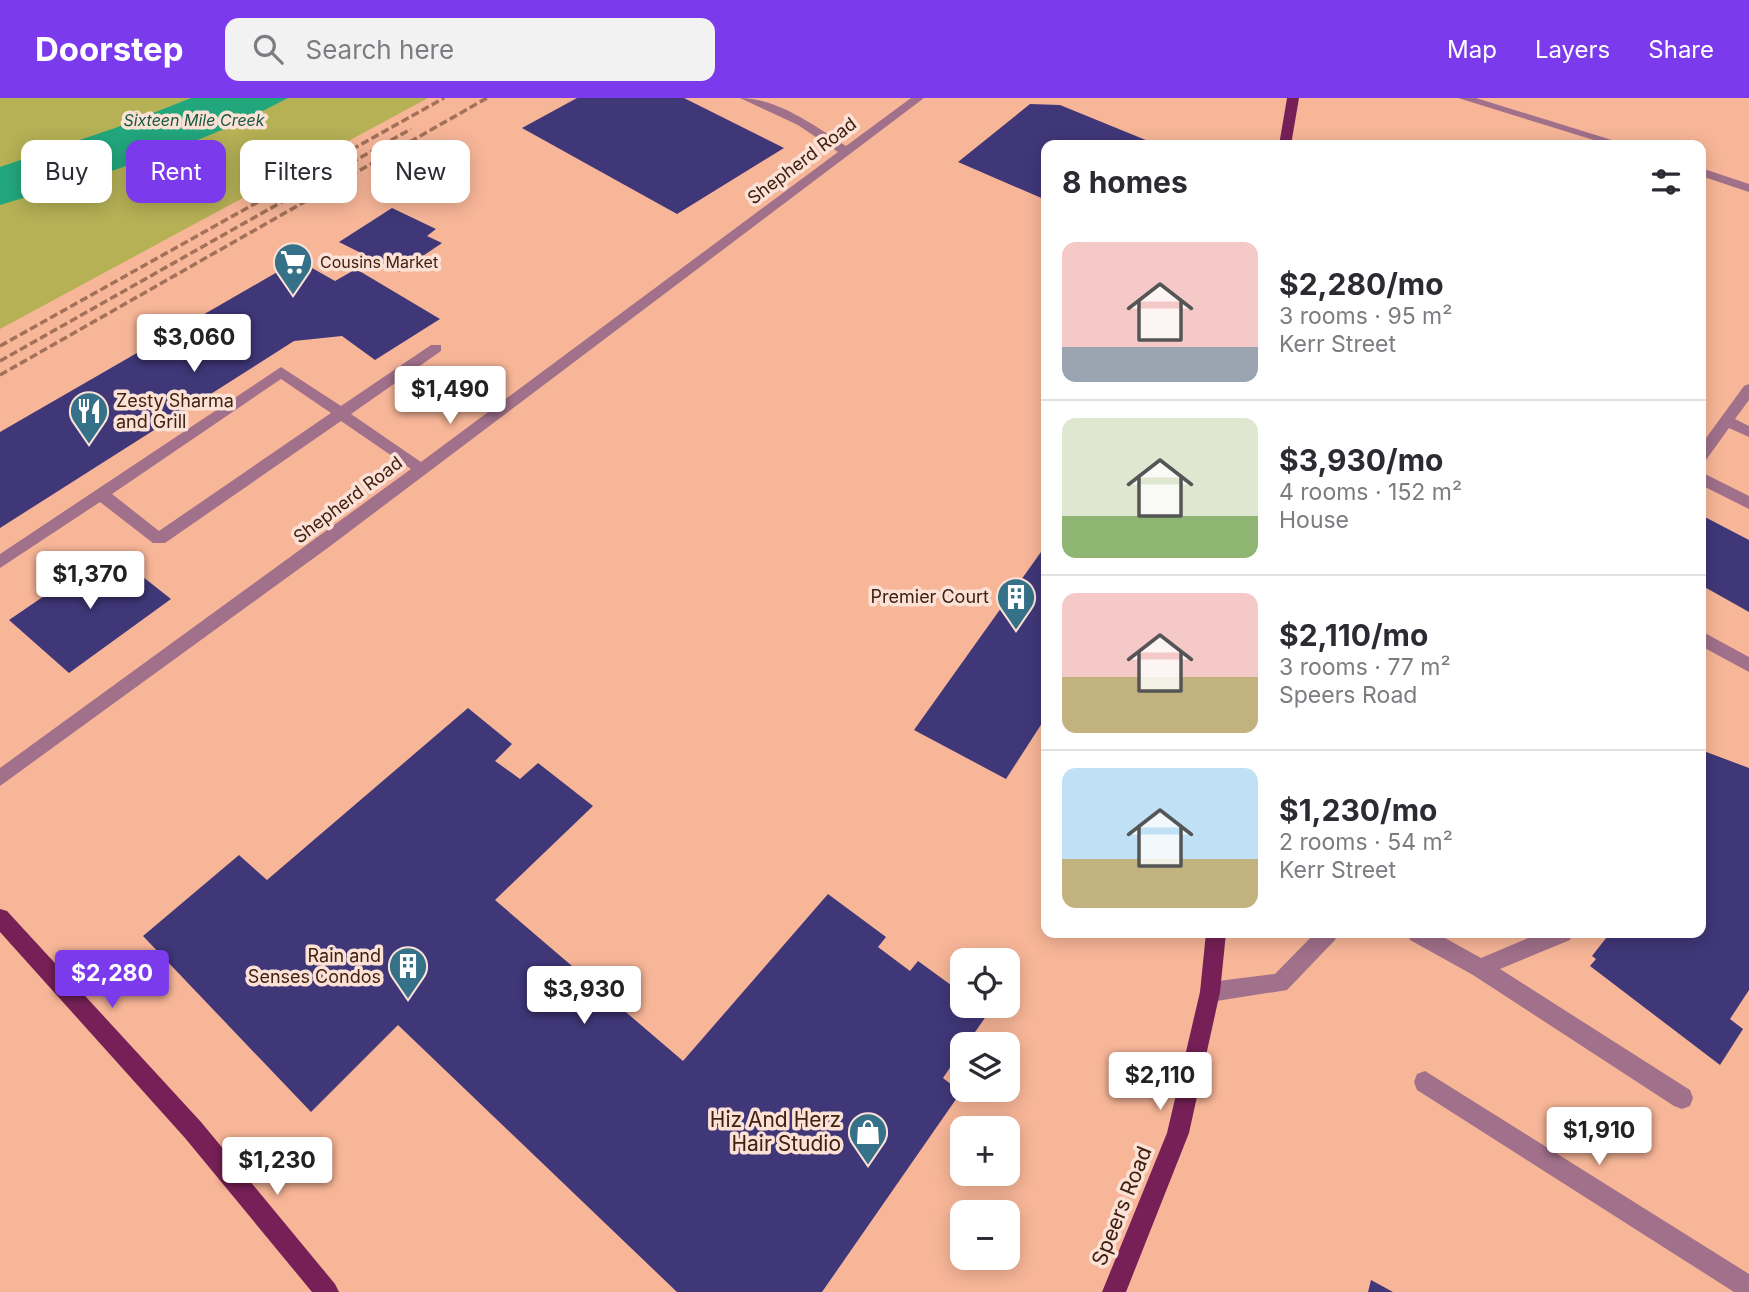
<!DOCTYPE html>
<html lang="en">
<head>
<meta charset="utf-8">
<style>
	:root { --surface:#fff; --page:#f2f2f3; --text:#2b2b33; --muted:#7c7c81; --line:#e1e1e2; --accent:#7c3aed }
	body { margin:0; font-family:Inter,sans-serif; background:var(--page); color:var(--text); height:100vh; display:flex; flex-direction:column; font-size:26px; white-space:nowrap }
	* { box-sizing:border-box; margin:0 }
	p { font-size:23px; color:var(--muted) }
	.icon { flex:none; width:38px; height:38px; fill:none; stroke:currentColor; stroke-width:2; stroke-linecap:round; stroke-linejoin:round }
	.map { position:relative; flex:1; overflow:hidden }
	.details { position:absolute; left:1041px; top:42px; width:665px; height:798px; display:flex; flex-direction:column; background:var(--surface); border-radius:14px; box-shadow:0 4px 18px #0003 }
	.details>* { flex:none }
	.banner { position:absolute; left:21px; top:42px; width:665px; height:63px; display:flex; gap:14px }
	.tools { position:absolute; left:950px; top:850px; display:grid; gap:14px }
	.tools a { display:grid; place-items:center; width:70px; height:70px; border-radius:14px; background:var(--surface); box-shadow:0 4px 18px #0003; font-size:35px }
	.price { position:absolute; translate:-50% -60px; padding:0 16px; border-radius:7px; background:#fff; color:#222; font-size:23px; line-height:46px; filter:drop-shadow(0 2px 4px #0008) }
	.price::after { content:''; position:absolute; left:50%; top:42px; width:21px; height:16px; margin-left:-10px; background:inherit; clip-path:polygon(0 0,100% 0,50% 100%) }
	.price.on { background:var(--accent); color:#fff }
	ul { padding:0; list-style:none }
	li { display:flex; align-items:center; gap:21px; height:175px; padding:0 21px }
	li+li { border-top:2px solid var(--line) }
	li span { display:grid; place-items:center; flex:none; width:196px; height:140px; border-radius:14px; color:#555 }
	li>.icon { margin-inline-start:auto }
	span .icon { width:84px; height:84px; fill:#fffc; stroke-width:1 }
	li b { font-size:30px }
	h2 { display:flex; justify-content:space-between; align-items:center; height:84px; padding:0 21px; font-size:30px }
	.tag { padding:0 24px; border-radius:14px; background:var(--surface); box-shadow:0 4px 18px #0003; font-size:24px; line-height:63px }
	.tag.on { background:var(--accent); color:#fff }
	header { display:flex; align-items:center; gap:42px; box-sizing:border-box; height:98px; padding:0 35px; background:var(--accent); color:#fff }
	header strong { font-size:33px }
	nav { display:flex; gap:38px; margin-inline-start:auto; font-size:24px }
	.search { width:490px; height:63px; background:var(--page); display:flex; align-items:center; gap:18px; box-sizing:border-box; padding:0 24px; border-radius:14px; color:var(--muted); font-size:26px }
	.map>svg:first-child { display:block }
</style>
</head>
<body>
<header>
<strong>Doorstep</strong>
<div class="search"><svg class="icon" aria-label="search" viewBox="0 0 24 24"><circle cx="10" cy="10" r="6"/><path d="M15 15l6 6"/></svg>Search here</div>
<nav><a>Map</a><a>Layers</a><a>Share</a></nav>
</header>
<div class="map">
<svg width="1749" height="1194" viewBox="0 0 1749 1194">
	<rect width="100%" height="100%" fill="#f8b698"/>
	<path fill="#b6b155" d="M 0,0 L 428,0 L 0,231 Z"/>
	<path fill="#22a77d" d="M 191,0 L 288,0 C 195,50 101,77 0,107 L 0,69 L 115,30 Z"/>
	<path fill="#403779" d="M 577,0 L 684,0 L 784,50 L 677,116 L 522,30 Z
		M 1030,6 L 1060,7 L 1158,47 L 1046,47 L 1046,102 L 958,64 Z
		M 392,110 L 436,131 L 427,138 L 442,145 L 399,174 L 339,144 Z
		M 298,162 L 335,183 L 356,171 L 440,221 L 375,262 L 342,238 L 294,243 L 0,430 L 0,334 Z
		M 1701,417 L 1749,442 L 1749,514 L 1701,487 Z
		M 1046,447 L 1046,619 L 1006,681 L 914,632 Z
		M 110,453 L 171,501 L 69,575 L 9,522 Z
		M 468,610 L 512,646 L 495,663 L 520,681 L 538,665 L 593,708 L 495,802 L 683,963 L 828,796 L 886,839 L 878,849 L 910,873 L 918,863 L 962,895 L 962,908 L 981,908 L 989,914 L 966,947 L 962,947 L 962,952 L 943,980 L 961,994 L 822,1194 L 677,1194 L 398,927 L 311,1014 L 143,838 L 239,757 L 267,782 Z
		M 1701,652 L 1749,670 L 1749,892 L 1730,921 L 1743,931 L 1720,967 L 1590,868 L 1596,861 L 1592,858 L 1610,835 L 1619,840 L 1622,835 L 1701,835 Z
		M 1371,1182 L 1393,1194 L 1368,1194 Z"/>
	<g fill="none" stroke-linecap="round" stroke-linejoin="round">
		<path fill="#a1708a" fill-rule="evenodd" d="M 740,0 C 778,0 815,28 846,48 L 911,0 L 924,0 L 329,449 L 0,688 L 0,670 L 411,371 L 341,323 L 165,445 L 153,445 L 100,404 L 0,470 L 0,456 L 281,269 L 341,308 L 431,247 L 441,247 L 441,253 L 351,316 L 421,364 L 838,54 L 798,27 ZM 281,281 L 331,315 L 159,433 L 112,396 Z
			M 1458,0 L 1476,0 L 1628,47 L 1610,47 Z
			M 1701,70 L 1749,86 L 1749,94 L 1701,78 Z
			M 1749,286 L 1749,302 L 1735,321 L 1749,328 L 1749,339 L 1729,330 L 1706,362 L 1701,363 L 1701,347 L 1744,288 Z
			M 1701,374 L 1749,398 L 1749,411 L 1701,387 Z
			M 1701,533 L 1749,559 L 1749,574 L 1701,548 Z
			M 1315,835 L 1338,835 L 1335,842 L 1287,892 L 1210,904 L 1203,901 L 1200,894 L 1203,887 L 1210,884 L 1275,876 Z
			M 1407,835 L 1436,835 L 1481,860 L 1540,835 L 1573,835 L 1570,842 L 1500,871 L 1690,992 L 1693,1000 L 1690,1008 L 1682,1011 L 1674,1008 L 1473,877 L 1410,842 Z
			M 1425,973 L 1749,1176 L 1749,1194 L 1734,1194 L 1417,992 L 1414,984 L 1417,976 Z"/>
		<path fill="#772057" fill-rule="evenodd" d="M 1287,0 L 1299,0 L 1291,47 L 1279,47 Z
			M 0,811 L 7,813 L 201,1024 L 335,1186 L 339,1194 L 312,1194 L 185,1040 L 0,834 Z
			M 1206,835 L 1226,835 L 1220,894 L 1189,1035 L 1126,1194 L 1102,1194 L 1167,1035 L 1200,894 Z"/>
		<path stroke="#a37159" stroke-width="3.5" stroke-dasharray="8 3.5" stroke-linecap="butt" d="M 0,248 L 444,0
			M 0,263 L 411,31
			M 0,277 L 487,0"/>
	</g>
	<defs>
		<g id="supermarket-pin" transform="scale(2.0125)"><path d="M0 17L-7.5 6A9.5 9.5 0 1 1 7.5 6Z" fill="#357189" stroke="#fce2d6"/><path d="M-6-5.5h2.5l.6 2H6L4.5 2H-2.5L-4.4-4H-6ZM-1.5 3.2a1.3 1.3 0 1 0 .1 0ZM3 3.2a1.3 1.3 0 1 0 .1 0Z" fill="#fff"/></g>
		<g id="restaurant-pin" transform="scale(2.0125)"><path d="M0 17L-7.5 6A9.5 9.5 0 1 1 7.5 6Z" fill="#357189" stroke="#fce2d6"/><path d="M-5-6h1v4h1v-4h1v4h1v-4h1v5L-1.5 .5V6h-2V.5L-5-1ZM5-6V6H3V1.5H1.5Q1.5-4 5-6Z" fill="#fff"/></g>
		<g id="building-pin" transform="scale(2.0125)"><path d="M0 17L-7.5 6A9.5 9.5 0 1 1 7.5 6Z" fill="#357189" stroke="#fce2d6"/><path d="M-4-6H4V6H1V3H-1V6H-4ZM-2.5-4.3h1.7v1.8h-1.7ZM.8-4.3h1.7v1.8H.8ZM-2.5-1h1.7V.8h-1.7ZM.8-1h1.7V.8H.8Z" fill="#fff"/></g>
		<g id="shop-pin" transform="scale(2.0125)"><path d="M0 17L-7.5 6A9.5 9.5 0 1 1 7.5 6Z" fill="#357189" stroke="#fce2d6"/><path d="M-5-2.5h2.3a2.7 3.5 0 0 1 5.4 0H5L5.5 6h-11ZM-1.5-2.5h3a1.5 2.3 0 0 0-3 0Z" fill="#fff"/></g>
	</defs>
	<g fill-rule="evenodd">
		<use href="#supermarket-pin" x="293" y="164"/>
		<use href="#restaurant-pin" x="89" y="313"/>
		<use href="#building-pin" x="1016" y="499"/>
		<use href="#building-pin" x="408" y="868"/>
		<use href="#shop-pin" x="868" y="1034"/>
	</g>
	<g text-anchor="middle" stroke-width="7" stroke-linejoin="round" paint-order="stroke">
		<g font-size="16" font-style="italic" fill="#175842" stroke="#fce2d6">
			<text x="194" y="28">Sixteen Mile Creek</text>
		</g>
		<g font-size="16" fill="#402111" stroke="#fce2d6" text-anchor="start">
			<text x="320" y="170">Cousins Market</text>
		</g>
		<g font-size="18" fill="#402111" stroke="#fce2d6">
			<text transform="translate(802 63) rotate(-37)" y="6">Shepherd Road</text>
			<text transform="translate(348 402) rotate(-37)" y="6">Shepherd Road</text>
		</g>
		<g font-size="18" fill="#402111" stroke="#fce2d6" text-anchor="end">
			<text x="116" y="309" text-anchor="start">Zesty Sharma<tspan x="116" dy="21">and Grill</tspan></text>
			<text x="989" y="505">Premier Court</text>
			<text x="381" y="864">Rain and<tspan x="381" dy="21">Senses Condos</tspan></text>
		</g>
		<g font-size="21" fill="#402111" stroke="#fce2d6" text-anchor="end">
			<text x="841" y="1029">Hiz And Herz<tspan x="841" dy="24">Hair Studio</tspan></text>
		</g>
		<g font-size="21" fill="#402111" stroke="#fce2d6">
			<text transform="translate(1122 1108) rotate(-68)" y="7">Speers Road</text>
		</g>
	</g>
</svg>
<div class="tools">
<a><svg class="icon" aria-label="locate" viewBox="0 0 24 24"><circle cx="12" cy="12" r="6"/><path d="M12 2v4M12 18v4M2 12h4M18 12h4"/></svg></a>
<a><svg class="icon" aria-label="layers" viewBox="0 0 24 24"><path d="M12 4l9 5-9 5-9-5zM3 14l9 5 9-5"/></svg></a>
<a>+</a>
<a>−</a>
</div>
<b class="price" style="left:194px;top:276px">$3,060</b>
<b class="price" style="left:450px;top:328px">$1,490</b>
<b class="price" style="left:90px;top:513px">$1,370</b>
<b class="price on" style="left:112px;top:912px">$2,280</b>
<b class="price" style="left:584px;top:928px">$3,930</b>
<b class="price" style="left:1160px;top:1014px">$2,110</b>
<b class="price" style="left:1599px;top:1069px">$1,910</b>
<b class="price" style="left:277px;top:1099px">$1,230</b>
<div class="banner">
<a class="tag">Buy</a>
<a class="tag on">Rent</a>
<a class="tag">Filters</a>
<a class="tag">New</a>
</div>
<section class="details">
<h2>8 homes<svg class="icon" aria-label="filters" viewBox="0 0 24 24"><path d="M4 7h16M4 17h16"/><circle cx="9" cy="7" r="2"/><circle cx="15" cy="17" r="2"/></svg></h2>
<ul>
<li><span style="background:linear-gradient(#f6c9c9 75%,#9aa5b1 0)"><svg class="icon" aria-label="home" viewBox="0 0 24 24"><path d="M3 11l9-7 9 7M6 9v11h12V9"/></svg></span><div><b>$2,280/mo</b><p>3 rooms · 95 m²</p><p>Kerr Street</p></div></li>
<li><span style="background:linear-gradient(#dfe7d0 70%,#8fb573 0)"><svg class="icon" aria-label="home" viewBox="0 0 24 24"><path d="M3 11l9-7 9 7M6 9v11h12V9"/></svg></span><div><b>$3,930/mo</b><p>4 rooms · 152 m²</p><p>House</p></div></li>
<li><span style="background:linear-gradient(#f6c9c9 60%,#c2b280 0)"><svg class="icon" aria-label="home" viewBox="0 0 24 24"><path d="M3 11l9-7 9 7M6 9v11h12V9"/></svg></span><div><b>$2,110/mo</b><p>3 rooms · 77 m²</p><p>Speers Road</p></div></li>
<li><span style="background:linear-gradient(#bfe0f5 65%,#c2b280 0)"><svg class="icon" aria-label="home" viewBox="0 0 24 24"><path d="M3 11l9-7 9 7M6 9v11h12V9"/></svg></span><div><b>$1,230/mo</b><p>2 rooms · 54 m²</p><p>Kerr Street</p></div></li>
</ul>
</section>
</div>
</body>
</html>
